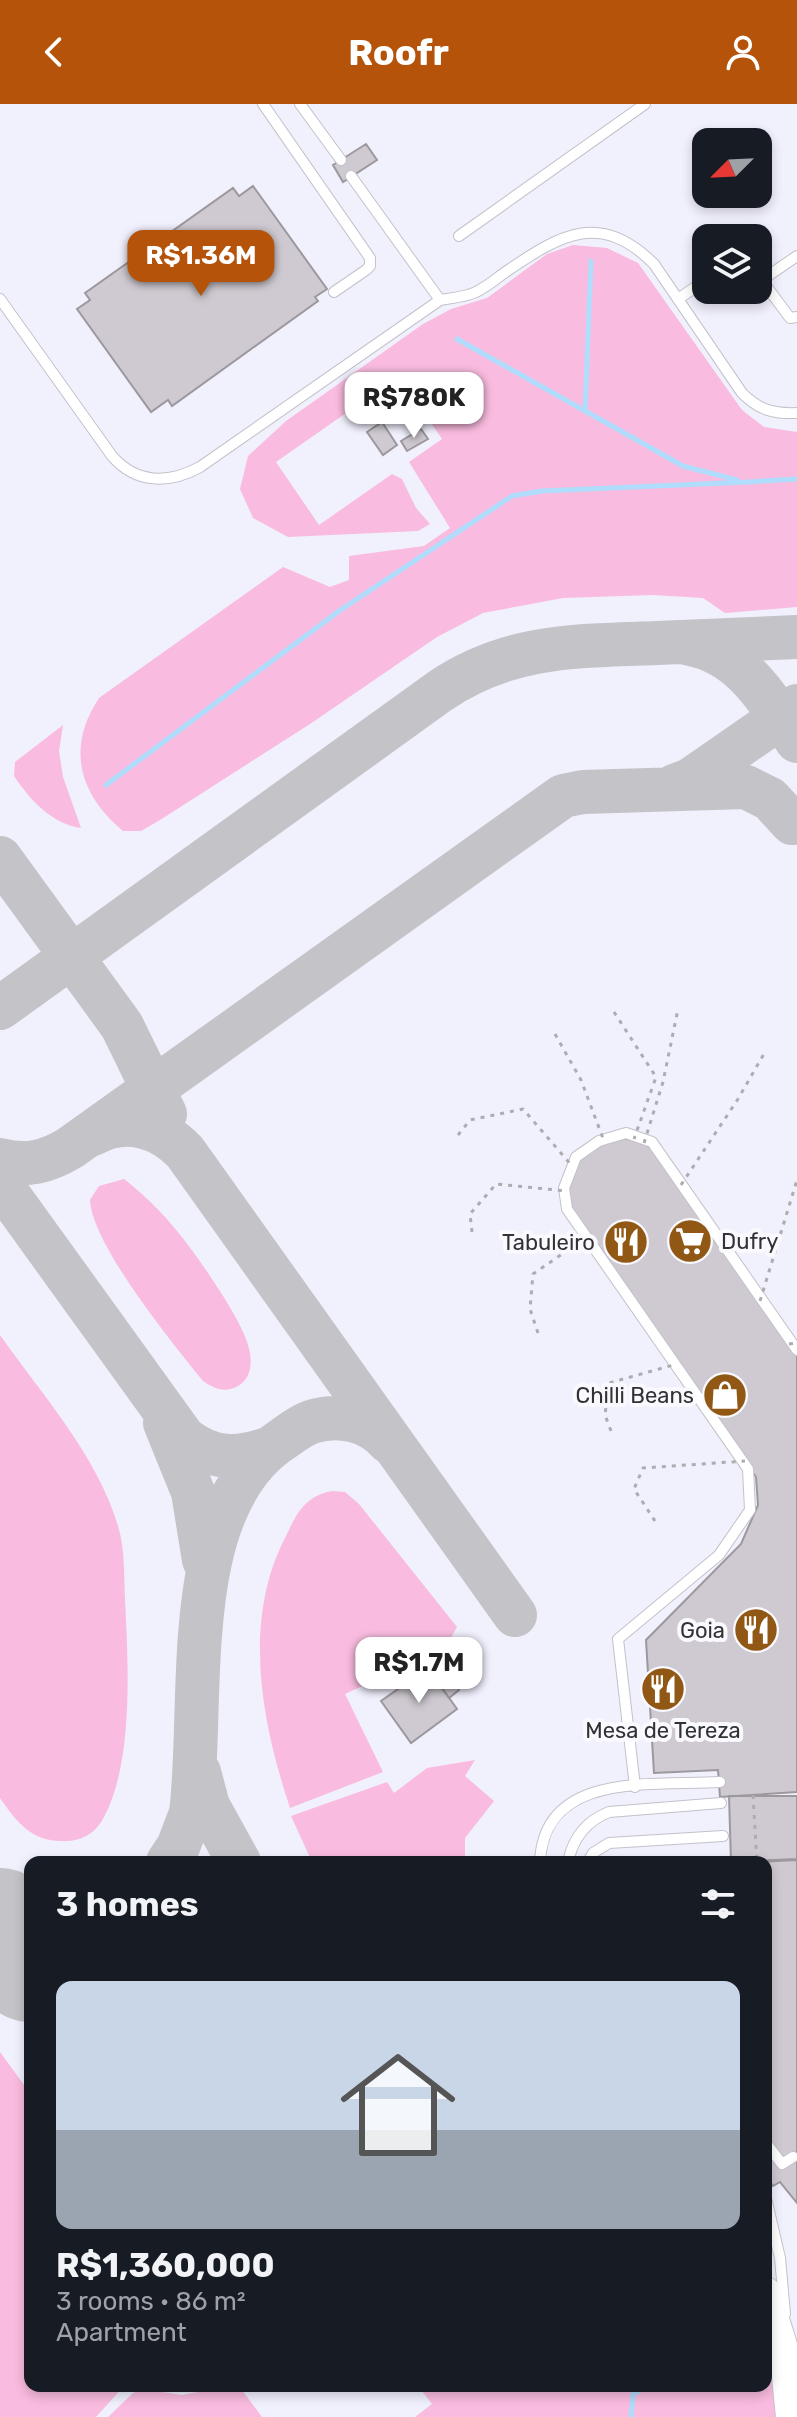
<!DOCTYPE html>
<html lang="en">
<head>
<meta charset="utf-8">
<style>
	:root { --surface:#171b24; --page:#242831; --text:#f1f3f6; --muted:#9ea1a6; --line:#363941; --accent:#b45309 }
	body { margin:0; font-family:Rubik,sans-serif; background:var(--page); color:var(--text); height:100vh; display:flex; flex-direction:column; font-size:30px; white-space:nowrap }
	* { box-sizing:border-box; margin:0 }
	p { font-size:26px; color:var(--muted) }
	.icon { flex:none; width:44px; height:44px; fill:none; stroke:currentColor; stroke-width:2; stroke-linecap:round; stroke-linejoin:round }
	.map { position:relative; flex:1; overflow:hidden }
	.details { position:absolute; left:24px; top:1752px; width:748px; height:536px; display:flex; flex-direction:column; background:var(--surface); border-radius:16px; box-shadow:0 4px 12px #0003 }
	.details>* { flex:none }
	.needle { width:52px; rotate:246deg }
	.fabs { position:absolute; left:692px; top:24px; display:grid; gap:16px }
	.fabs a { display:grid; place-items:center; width:80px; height:80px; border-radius:16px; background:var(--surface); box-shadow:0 4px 12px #0003; font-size:40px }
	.price { position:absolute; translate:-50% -68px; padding:0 18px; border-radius:16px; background:#fff; color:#222; font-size:26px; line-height:52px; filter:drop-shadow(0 2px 4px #0008) }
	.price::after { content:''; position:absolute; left:50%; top:48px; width:24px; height:18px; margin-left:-12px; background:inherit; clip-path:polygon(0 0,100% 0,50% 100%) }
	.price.current { background:var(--accent); color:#fff }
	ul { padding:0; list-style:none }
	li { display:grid; align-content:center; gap:16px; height:424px; padding:0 32px }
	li+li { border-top:2px solid var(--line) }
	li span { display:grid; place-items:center; height:248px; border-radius:16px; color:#555 }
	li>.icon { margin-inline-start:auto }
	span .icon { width:144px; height:144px; fill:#fffc; stroke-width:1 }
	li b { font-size:34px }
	h2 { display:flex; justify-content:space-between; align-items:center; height:96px; padding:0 32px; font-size:34px }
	header { display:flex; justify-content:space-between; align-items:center; height:104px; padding:0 32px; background:var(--accent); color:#fff; font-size:36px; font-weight:700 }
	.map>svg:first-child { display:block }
</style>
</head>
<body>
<header><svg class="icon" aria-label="back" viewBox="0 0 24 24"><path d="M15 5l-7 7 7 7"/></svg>Roofr<svg class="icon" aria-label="person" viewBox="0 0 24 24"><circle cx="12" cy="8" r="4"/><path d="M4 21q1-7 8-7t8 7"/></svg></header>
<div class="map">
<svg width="797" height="2313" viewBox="0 0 797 2313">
	<rect width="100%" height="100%" fill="#f9f9fe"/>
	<path fill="#f1f0fd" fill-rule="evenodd" d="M 0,0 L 797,0 L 797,2313 L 0,2313 ZM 706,38 L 758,38 L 758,90 L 706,90 ZM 706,134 L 758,134 L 758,186 L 706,186 ZM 30,1758 L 766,1758 L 766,2282 L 30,2282 Z"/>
	<path fill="#f9bbdf" d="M 573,141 L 607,144 L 638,159 L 742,306 L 764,323 L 797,328 L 797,503 L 725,509 L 703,494 L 653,491 L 563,494 L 483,509 L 437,533 L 310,620 L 160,716 L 141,727 L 123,727 C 79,690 66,644 99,594 L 283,463 L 330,483 L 349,476 L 349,452 L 424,442 L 450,424 L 409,358 L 442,335 L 399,272 L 276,358 L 319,421 L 392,370 L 402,375 L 416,404 L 430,420 L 418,427 L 288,433 L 253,414 L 240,385 L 248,352 L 286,317 L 423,220 L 451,205 L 487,194 L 547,150 Z
		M 63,621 L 59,647 L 63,673 L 81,724 C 52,720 30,696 14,672 L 15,658 Z
		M 124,1075 C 143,1090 162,1108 177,1127 C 196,1150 241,1214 248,1241 C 253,1258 252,1275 236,1283 C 224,1289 213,1284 203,1277 C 174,1241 92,1141 90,1096 L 99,1082 Z
		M 0,1231 C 42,1291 97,1351 118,1422 C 125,1445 124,1471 125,1495 C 128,1558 134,1654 105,1711 C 96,1730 81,1738 61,1737 C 31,1737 16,1717 0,1694 Z
		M 332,1387 L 345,1388 L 359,1400 L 457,1523 L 445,1544 L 345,1590 L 383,1668 L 290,1704 C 261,1617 242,1516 286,1432 C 297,1409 305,1392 332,1387 Z
		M 475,1656 L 465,1672 L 494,1697 L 465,1734 L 465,1758 L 312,1758 L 291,1712 L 387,1678 L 394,1689 L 427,1664 Z
		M 0,1948 L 30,1989 L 30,2282 L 124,2282 L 96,2313 L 0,2313 Z
		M 766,2243 L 775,2287 L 776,2313 L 415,2313 L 432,2300 L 418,2282 L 766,2282 Z
		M 228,2282 L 239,2282 L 262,2313 L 108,2313 L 133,2289 L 142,2285 L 182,2291 Z"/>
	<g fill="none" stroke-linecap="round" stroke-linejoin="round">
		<path stroke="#afddfb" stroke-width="5" d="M 457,235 L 683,362 L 737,376
			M 585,307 L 591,157
			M 747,378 L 797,375
			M 106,681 L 339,507 L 512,392 L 542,387 L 747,378
			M 634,2290 L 646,2282
			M 631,2313 L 634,2282"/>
		<path stroke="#c3c3c8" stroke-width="44" d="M 690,540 C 743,550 768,596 797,637
			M 674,682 L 690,676 L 797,602
			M 0,754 L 122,922 L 165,1010
			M 0,904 L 440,587 C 509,540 577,542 657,539 C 703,537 750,535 797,533
			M 93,1030 C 126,1012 160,1022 185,1048 L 515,1511
			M 0,1056 C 26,1063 47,1058 70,1044 L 563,692 L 583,688 L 746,683 L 770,695 L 792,719
			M 0,1079 L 184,1334 C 212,1356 238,1356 270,1344
			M 165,1319 L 193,1388 L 204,1456
			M 199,1668 L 208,1702 L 239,1758
			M 168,1758 L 178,1743 L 191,1709 C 205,1597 177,1408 280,1337 C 290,1330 300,1322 311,1318 C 339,1309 370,1316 389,1338
			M 0,1793 L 30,1805"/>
		<path stroke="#c3c3c8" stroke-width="112" d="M 0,1820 L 30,1862"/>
	</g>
	<path fill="#cfcad1" stroke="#9d989e" stroke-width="2" d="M 366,40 L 377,56 L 343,78 L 333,61 Z
		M 253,82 L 327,185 L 315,193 L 318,197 L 172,302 L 168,296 L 151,308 L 77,205 L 90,196 L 85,189 L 233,84 L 239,92 Z
		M 382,318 L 397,341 L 383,351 L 367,328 Z
		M 421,325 L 428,335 L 407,347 L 401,337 Z
		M 620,1033 L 644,1039 L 657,1049 L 797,1251 L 797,1688 L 720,1693 L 718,1666 L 654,1669 L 646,1536 L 741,1440 L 758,1401 L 756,1373 L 569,1107 L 566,1087 L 575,1058 L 594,1043 Z
		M 428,1564 L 457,1605 L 411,1639 L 381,1597 Z
		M 444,1564 L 459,1586 L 449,1594 L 433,1572 Z
		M 729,1692 L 797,1692 L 797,1755 L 731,1758 Z
		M 797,1756 L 797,2099 L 780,2078 L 773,2082 L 766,2072 L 766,1758 L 756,1758 Z"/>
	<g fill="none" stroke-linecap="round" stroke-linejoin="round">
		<g stroke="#c3c2ca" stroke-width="12">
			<path id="lane" d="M 263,0 L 370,154 L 370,162 L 366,166 L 334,188
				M 300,0 L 341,56
				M 351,72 L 440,196
				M 459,132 L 645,0
				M 758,171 L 790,214 L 797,213
				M 762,176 L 797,152
				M 0,195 L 112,352 C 136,380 169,380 200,363 L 440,196 C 451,194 466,193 476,188 C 487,183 497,174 507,167 C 560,131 600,106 654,160 L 742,289 C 759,306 773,310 797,309
				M 678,195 L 706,176
				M 635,1683 L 618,1535 L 719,1451 L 750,1406 L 748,1365 L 567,1105 L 564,1084 L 576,1053 L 599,1037 L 626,1029 L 652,1038 L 797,1246
				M 540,1758 C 544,1666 655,1682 720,1678
				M 568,1758 C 573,1734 586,1717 609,1708 L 721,1699
				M 588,1758 L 593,1749 L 609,1739 L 723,1732
				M 766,2039 L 782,2060 L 793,2053
				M 766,2094 L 780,2154 L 785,2210"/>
		</g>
		<g stroke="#c3c2ca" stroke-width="30">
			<path id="secondary" d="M 766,2187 L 783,2241 L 790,2313"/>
		</g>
		<path stroke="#acacb1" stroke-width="3" stroke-dasharray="4 6" stroke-linecap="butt" d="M 753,1691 L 757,1758"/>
		<use href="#lane" stroke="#fff" stroke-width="10"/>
		<use href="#secondary" stroke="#fff" stroke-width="28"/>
		<path stroke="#acacb1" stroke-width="3" stroke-dasharray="4 6" stroke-linecap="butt" d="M 614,908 L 656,973 L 634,1035
			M 555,930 L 581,976 L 604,1037
			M 458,1031 L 470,1016 L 523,1005 L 573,1063
			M 644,1039 L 663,978 L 678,905
			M 681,1081 L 738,995 L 765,948
			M 472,1128 L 470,1110 L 496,1080 L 566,1087
			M 760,1197 L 797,1076
			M 538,1229 L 530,1205 L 533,1170 L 587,1133
			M 789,1240 L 797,1239
			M 611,1327 L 605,1311 L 609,1279 L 677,1260
			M 655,1417 L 634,1385 L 643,1364 L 745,1357"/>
	</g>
	<defs>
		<g id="supermarket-disc" transform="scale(2.3)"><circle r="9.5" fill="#915714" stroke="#f9f9fe"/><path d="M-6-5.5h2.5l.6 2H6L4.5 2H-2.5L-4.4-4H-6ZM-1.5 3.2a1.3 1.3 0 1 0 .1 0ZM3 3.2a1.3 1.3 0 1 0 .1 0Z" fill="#fff"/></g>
		<g id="restaurant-disc" transform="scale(2.3)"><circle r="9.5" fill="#915714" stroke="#f9f9fe"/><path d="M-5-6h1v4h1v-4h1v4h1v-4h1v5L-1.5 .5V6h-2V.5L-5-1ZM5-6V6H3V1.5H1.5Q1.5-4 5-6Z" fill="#fff"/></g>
		<g id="shop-disc" transform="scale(2.3)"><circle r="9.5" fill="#915714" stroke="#f9f9fe"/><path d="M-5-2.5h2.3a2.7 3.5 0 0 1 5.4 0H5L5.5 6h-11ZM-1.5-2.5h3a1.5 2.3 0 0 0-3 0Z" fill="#fff"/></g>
	</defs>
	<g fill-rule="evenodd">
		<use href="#supermarket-disc" x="690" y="1137"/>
		<use href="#restaurant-disc" x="626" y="1138"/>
		<use href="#shop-disc" x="725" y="1291"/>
		<use href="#restaurant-disc" x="756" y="1526"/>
		<use href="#restaurant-disc" x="663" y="1585"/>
	</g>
	<g text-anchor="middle" stroke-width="8" stroke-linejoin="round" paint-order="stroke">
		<g font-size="22" fill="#323235" stroke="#f9f9fe" text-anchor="end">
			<text x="721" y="1145" text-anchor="start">Dufry</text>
			<text x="595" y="1146">Tabuleiro</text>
			<text x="694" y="1299">Chilli Beans</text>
			<text x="725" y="1534">Goia</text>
			<text x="663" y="1634" text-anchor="middle">Mesa de Tereza</text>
		</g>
	</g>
</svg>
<div class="fabs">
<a><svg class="needle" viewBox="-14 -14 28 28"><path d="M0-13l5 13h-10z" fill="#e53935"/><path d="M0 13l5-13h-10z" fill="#9ea1a6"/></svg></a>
<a><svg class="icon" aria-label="layers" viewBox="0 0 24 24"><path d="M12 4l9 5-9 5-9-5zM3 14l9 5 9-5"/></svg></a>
</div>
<b class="price current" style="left:201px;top:194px">R$1.36M</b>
<b class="price" style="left:414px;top:336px">R$780K</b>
<b class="price" style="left:419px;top:1601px">R$1.7M</b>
<section class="details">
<h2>3 homes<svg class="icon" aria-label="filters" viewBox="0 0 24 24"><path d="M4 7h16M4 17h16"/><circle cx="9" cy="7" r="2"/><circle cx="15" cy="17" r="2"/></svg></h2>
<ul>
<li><span style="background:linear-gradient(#c9d6e8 60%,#9aa5b1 0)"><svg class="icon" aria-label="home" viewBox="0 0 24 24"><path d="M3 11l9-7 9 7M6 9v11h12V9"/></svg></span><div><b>R$1,360,000</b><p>3 rooms · 86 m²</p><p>Apartment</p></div></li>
</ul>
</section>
</div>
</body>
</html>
